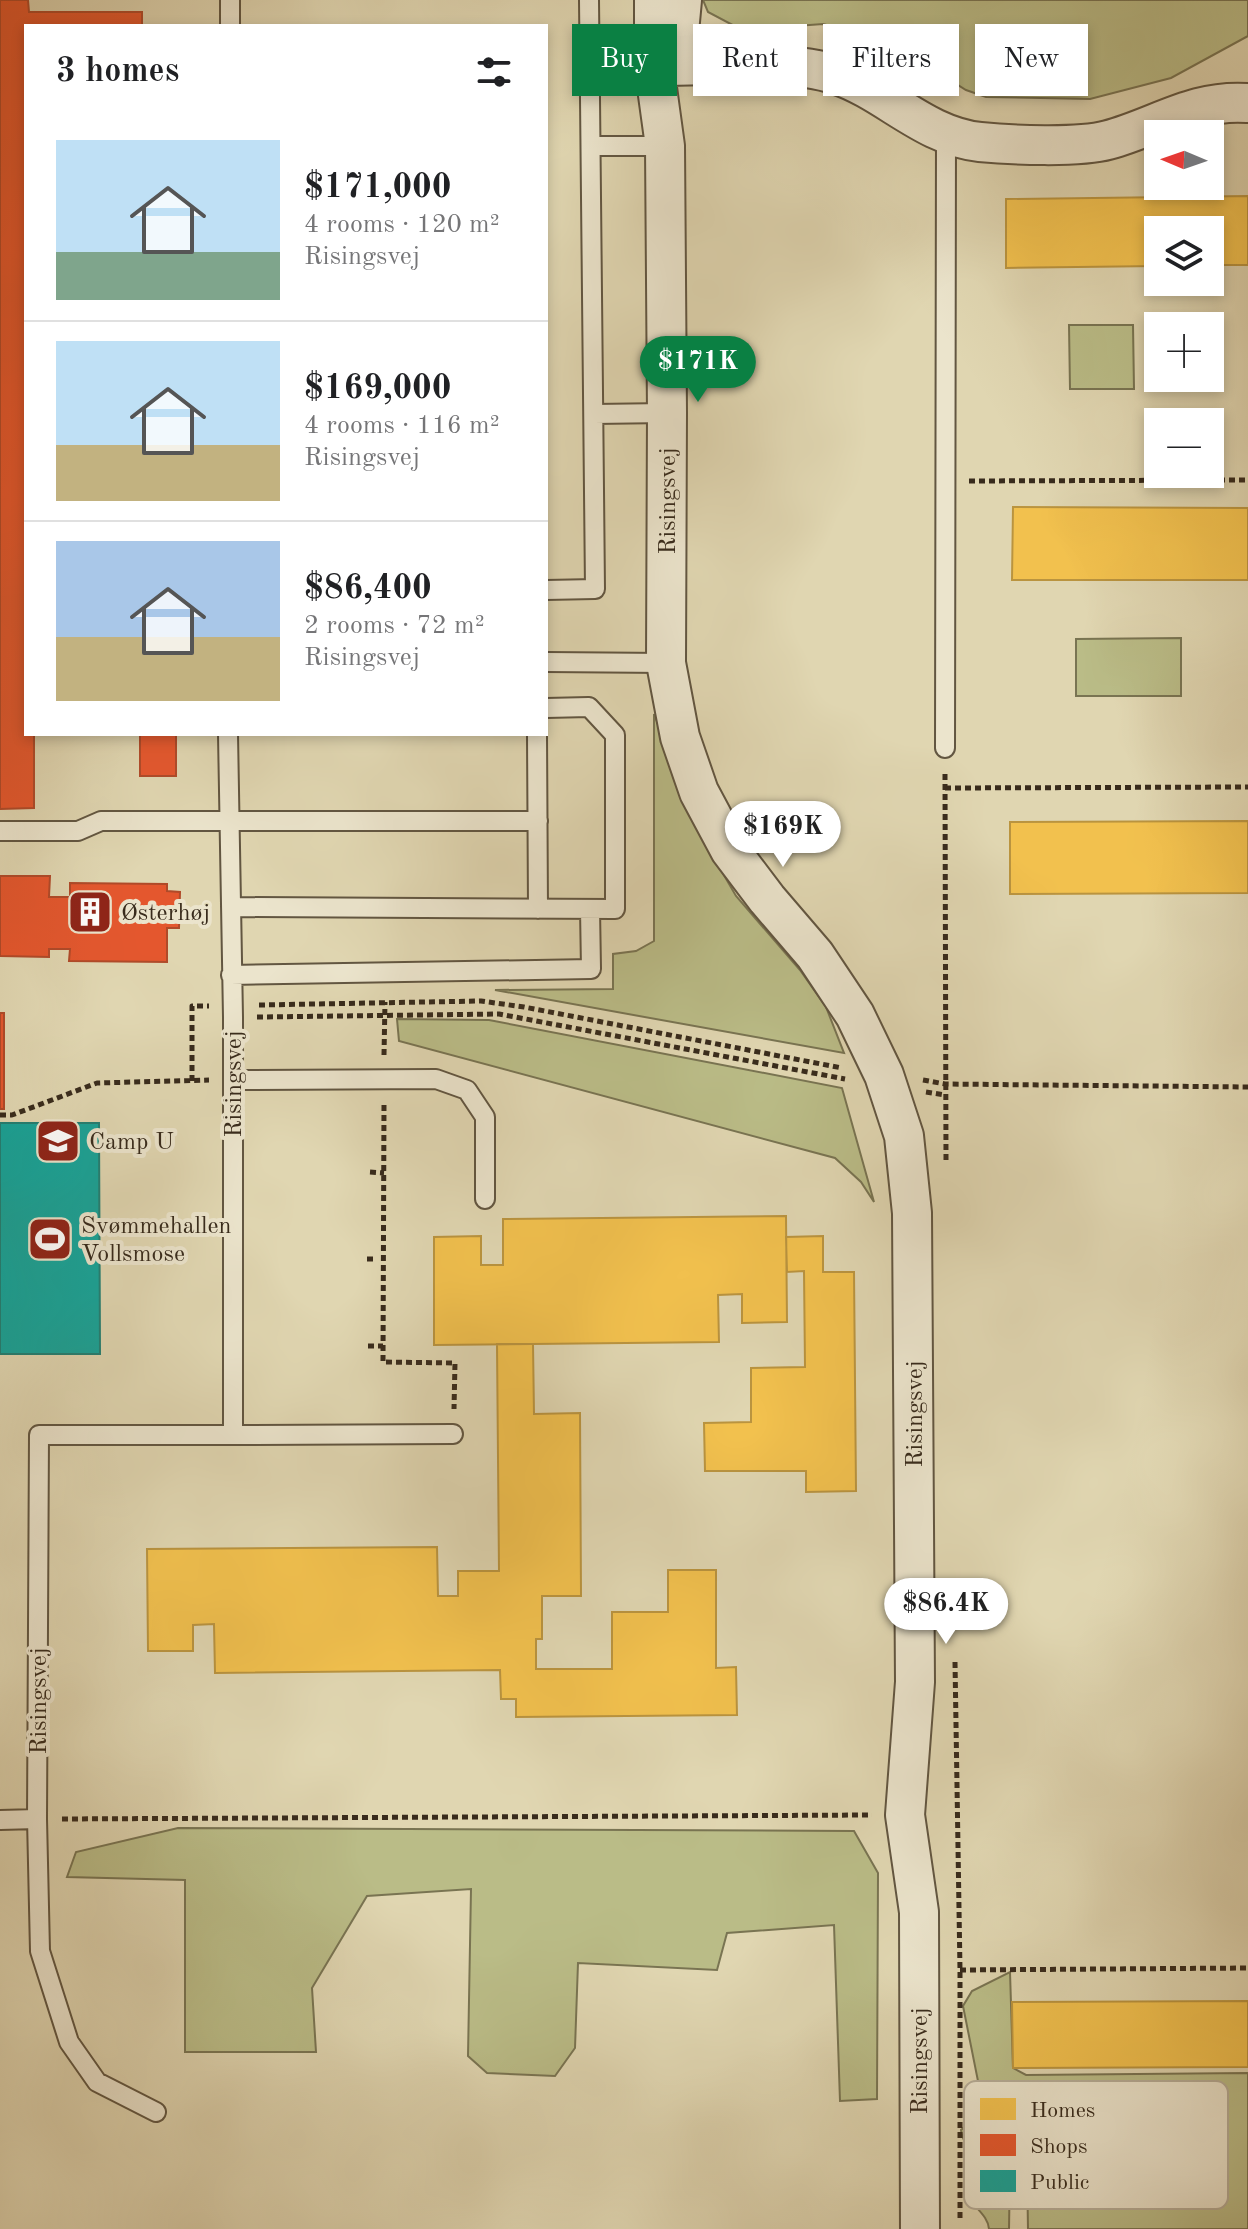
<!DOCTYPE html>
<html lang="en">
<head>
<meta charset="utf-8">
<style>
	:root { --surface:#fff; --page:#f6f6f6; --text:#202124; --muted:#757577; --line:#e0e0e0; --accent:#0b8043 }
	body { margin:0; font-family:"Old Standard TT",serif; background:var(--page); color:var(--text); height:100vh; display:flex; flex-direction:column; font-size:30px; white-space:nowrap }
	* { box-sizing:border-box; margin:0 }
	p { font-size:26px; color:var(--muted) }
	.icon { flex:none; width:44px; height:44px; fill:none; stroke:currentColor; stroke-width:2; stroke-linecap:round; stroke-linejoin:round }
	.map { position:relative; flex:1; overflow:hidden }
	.drawer { position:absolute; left:24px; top:24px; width:524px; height:712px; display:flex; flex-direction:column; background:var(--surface); border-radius:0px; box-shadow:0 4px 12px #0003 }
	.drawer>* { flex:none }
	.hud { position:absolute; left:572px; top:24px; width:556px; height:72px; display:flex; gap:16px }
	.needle { width:52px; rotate:272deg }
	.tools { position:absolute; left:1144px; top:120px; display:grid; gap:16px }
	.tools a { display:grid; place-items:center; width:80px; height:80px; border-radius:0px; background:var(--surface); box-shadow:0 4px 12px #0003; font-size:40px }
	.price { position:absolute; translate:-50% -68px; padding:0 18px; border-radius:28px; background:#fff; color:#222; font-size:26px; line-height:52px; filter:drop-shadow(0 2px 4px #0008) }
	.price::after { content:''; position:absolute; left:50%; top:48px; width:24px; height:18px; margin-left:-12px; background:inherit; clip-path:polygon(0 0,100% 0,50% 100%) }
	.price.selected { background:var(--accent); color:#fff }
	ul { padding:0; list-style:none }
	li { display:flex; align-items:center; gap:24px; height:200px; padding:0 32px }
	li+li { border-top:2px solid var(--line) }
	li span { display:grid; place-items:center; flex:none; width:224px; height:160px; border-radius:0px; color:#555 }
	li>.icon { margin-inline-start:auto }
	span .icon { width:96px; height:96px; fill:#fffc; stroke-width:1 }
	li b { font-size:34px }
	h2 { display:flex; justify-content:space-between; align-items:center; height:96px; padding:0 32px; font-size:34px }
	.chip { padding:0 28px; border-radius:0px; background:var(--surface); box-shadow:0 4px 12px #0003; font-size:28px; line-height:72px }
	.chip.selected { background:var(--accent); color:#fff }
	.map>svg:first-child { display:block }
</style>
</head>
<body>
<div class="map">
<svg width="1248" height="2229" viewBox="0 0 1248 2229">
	<rect width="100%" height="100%" fill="#e0d6b1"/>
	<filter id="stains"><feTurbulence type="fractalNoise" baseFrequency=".0025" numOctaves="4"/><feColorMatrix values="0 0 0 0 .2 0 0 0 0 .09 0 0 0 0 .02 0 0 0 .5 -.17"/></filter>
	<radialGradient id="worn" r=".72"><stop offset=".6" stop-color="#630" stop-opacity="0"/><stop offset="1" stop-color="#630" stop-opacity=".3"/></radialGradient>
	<path fill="#babc87" stroke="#797452" stroke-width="2" d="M 703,0 L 1248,0 L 1248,36 L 1171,78 L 1090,99 L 986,97 L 966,90 L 888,41 L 823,24 L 742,30 L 708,12 Z
		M 1069,325 L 1133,325 L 1134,389 L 1070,389 Z
		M 1181,638 L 1181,696 L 1076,696 L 1076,639 Z
		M 654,714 L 699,832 L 736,896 L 800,970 L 826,1007 L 844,1053 L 495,990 L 613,989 L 613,954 L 636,951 L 654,941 Z
		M 397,1019 L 489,1020 L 842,1088 L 874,1202 L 861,1182 L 835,1158 L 399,1041 Z
		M 178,1828 L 854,1831 L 878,1873 L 877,2099 L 840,2101 L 834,1925 L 727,1933 L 717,1970 L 578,1963 L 575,2048 L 555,2076 L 487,2073 L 468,2056 L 471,1889 L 367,1896 L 312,1988 L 316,2052 L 185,2052 L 185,1880 L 67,1877 L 76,1852 Z
		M 1010,1972 L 1013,2068 L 1026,2075 L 1248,2073 L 1248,2229 L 1028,2229 L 1027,2166 L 1010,2167 L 1009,2229 L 989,2229 C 988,2214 971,2206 966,2192 C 968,2183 974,2176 974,2167 C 975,2153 962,2144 961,2130 L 979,2115 L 981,2096 L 963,2006 L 972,1991 Z"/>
	<path fill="#f2c14e" stroke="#ba943f" stroke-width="2" d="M 1248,196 L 1248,265 L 1210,265 L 1210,230 L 1158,230 L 1158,266 L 1006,268 L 1006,199 Z
		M 1013,507 L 1248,508 L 1248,580 L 1012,580 Z
		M 1248,821 L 1248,893 L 1010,894 L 1010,822 Z
		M 786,1216 L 787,1322 L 742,1323 L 742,1294 L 718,1295 L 719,1342 L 434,1345 L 434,1237 L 481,1236 L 481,1265 L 503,1265 L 503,1219 Z
		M 823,1236 L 823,1272 L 854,1272 L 856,1491 L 806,1492 L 806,1471 L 705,1471 L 704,1423 L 751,1422 L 751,1368 L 805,1367 L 804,1271 L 787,1272 L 786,1237 Z
		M 497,1344 L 533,1344 L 534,1414 L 580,1413 L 581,1596 L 542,1596 L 542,1639 L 536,1639 L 536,1669 L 612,1669 L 612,1612 L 668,1612 L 668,1570 L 716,1570 L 716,1668 L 736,1667 L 737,1715 L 516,1717 L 516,1699 L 501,1699 L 500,1670 L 215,1673 L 214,1624 L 193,1625 L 193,1651 L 148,1651 L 147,1549 L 437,1547 L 438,1596 L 458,1596 L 458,1571 L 499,1571 Z
		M 1248,2001 L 1248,2067 L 1013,2068 L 1012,2002 Z"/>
	<path fill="#e4572e" stroke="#b04a29" stroke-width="2" d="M 0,0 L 28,0 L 29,12 L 142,12 L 142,26 L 26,26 L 26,734 L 34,734 L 34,808 L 0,809 Z
		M 140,734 L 176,734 L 176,776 L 140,776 Z
		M 0,876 L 50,876 L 49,897 L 70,897 L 70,883 L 167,884 L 167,891 L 180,892 L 179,928 L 167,928 L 167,962 L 69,961 L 70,949 L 49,949 L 49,957 L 0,956 Z
		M 0,1013 L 4,1013 L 4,1109 L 0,1109 Z"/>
	<path fill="#17a398" stroke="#217f73" stroke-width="2" d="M 0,1123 L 99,1123 L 100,1354 L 0,1354 Z"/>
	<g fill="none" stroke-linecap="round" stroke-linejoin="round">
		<g stroke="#625641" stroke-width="22">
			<path id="service" d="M 230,26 L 230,0
				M 591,146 L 665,146
				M 594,414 L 667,413
				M 546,590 L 595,589 L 589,0
				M 546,662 L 666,663
				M 537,734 L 538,909
				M 945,748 L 946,134
				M 0,831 L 78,831 L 101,821 L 538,821
				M 231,907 L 615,909 L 615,735 L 589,707 L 546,708
				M 231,975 L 591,969 L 590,909
				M 233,1080 L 436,1079 L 467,1090 L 485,1117 L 485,1199
				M 233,1435 L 453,1434
				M 0,1820 L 37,1819
				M 156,2112 L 97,2082 L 69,2042 L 40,1951 L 37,1819 L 39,1435 L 233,1435 L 233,1017 L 228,734"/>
		</g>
		<g stroke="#625641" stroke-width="42">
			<path id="minor" d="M 654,0 L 654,66 L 665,146 L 667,413 L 666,663 L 680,737 L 699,792 L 730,850 L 767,899 L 815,955 L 855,1015 L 884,1075 L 904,1136 L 912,1213 L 915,1682 L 905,1815 L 919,1912 L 920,2229
				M 676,64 L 682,0
				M 654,66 C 708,67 786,58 837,75 C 887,92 924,136 980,142 C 1011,145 1079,148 1108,140 C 1157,127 1193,99 1248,103"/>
		</g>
		<path stroke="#382b1c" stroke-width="5" stroke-dasharray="6 4" stroke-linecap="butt" d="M 969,481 L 1248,480
			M 945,774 L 946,1160
			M 945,788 L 1248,787
			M 259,1005 L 481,1001 L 524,1007 L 842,1068
			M 257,1017 L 499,1014 L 845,1079
			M 384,1055 L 385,1002
			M 923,1080 L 945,1084 L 1248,1087
			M 192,1081 L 192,1006 L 209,1006
			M 926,1092 L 945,1095
			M 384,1105 L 383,1362 L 455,1363 L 454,1409
			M 0,1115 L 12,1115 L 97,1083 L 209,1080
			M 370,1172 L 384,1173
			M 367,1259 L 376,1259
			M 368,1346 L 383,1346
			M 955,1662 L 960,1970 L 960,2220
			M 62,1819 L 872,1815
			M 960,1970 L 1248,1968"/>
		<use href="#service" stroke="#ebe4cc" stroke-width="18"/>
		<use href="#minor" stroke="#ebe4cc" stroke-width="38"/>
	</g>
	<defs>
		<g id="building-square" transform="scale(2.3)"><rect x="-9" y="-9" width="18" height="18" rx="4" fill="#8f2418" stroke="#ebe4cc"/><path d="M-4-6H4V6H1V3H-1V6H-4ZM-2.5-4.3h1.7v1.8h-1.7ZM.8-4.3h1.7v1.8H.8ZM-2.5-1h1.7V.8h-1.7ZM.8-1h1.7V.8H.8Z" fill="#fff"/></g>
		<g id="school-square" transform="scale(2.3)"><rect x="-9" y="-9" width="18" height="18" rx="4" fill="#8f2418" stroke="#ebe4cc"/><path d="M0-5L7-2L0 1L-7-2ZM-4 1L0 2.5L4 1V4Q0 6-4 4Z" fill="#fff"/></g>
		<g id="stadium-square" transform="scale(2.3)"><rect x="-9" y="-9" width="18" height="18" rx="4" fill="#8f2418" stroke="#ebe4cc"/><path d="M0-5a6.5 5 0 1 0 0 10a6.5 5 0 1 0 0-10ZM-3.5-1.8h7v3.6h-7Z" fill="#fff"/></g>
	</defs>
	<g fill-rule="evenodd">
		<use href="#building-square" x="90" y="912"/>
		<use href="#school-square" x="58" y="1141"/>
		<use href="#stadium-square" x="50" y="1239"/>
	</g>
	<g text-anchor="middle" stroke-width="8" stroke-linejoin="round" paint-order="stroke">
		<g font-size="24" fill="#382b1c" stroke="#ebe4cc">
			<text transform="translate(667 501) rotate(-90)" y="8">Risingsvej</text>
			<text transform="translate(233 1084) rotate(-90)" y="8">Risingsvej</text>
			<text transform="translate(914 1414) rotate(-90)" y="8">Risingsvej</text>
			<text transform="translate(38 1701) rotate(-90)" y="8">Risingsvej</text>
			<text transform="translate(919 2061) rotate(-90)" y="8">Risingsvej</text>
		</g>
		<g font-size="24" fill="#382b1c" stroke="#ebe4cc" text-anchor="start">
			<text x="121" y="920">Østerhøj</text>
			<text x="89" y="1149">Camp U</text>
			<text x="81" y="1233">Svømmehallen<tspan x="81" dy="28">Vollsmose</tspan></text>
		</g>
	</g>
	<rect x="964" y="2081" width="264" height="128" rx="12" fill="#ebe4cc" stroke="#b5ac97" stroke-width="2"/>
	<rect x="980" y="2098" width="36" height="22" fill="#f2c14e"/>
	<rect x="980" y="2134" width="36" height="22" fill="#e4572e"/>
	<rect x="980" y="2170" width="36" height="22" fill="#17a398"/>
	<g font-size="22" fill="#382b1c">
		<text x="1030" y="2117">Homes</text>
		<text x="1030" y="2153">Shops</text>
		<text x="1030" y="2189">Public</text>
	</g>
	<rect width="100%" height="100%" filter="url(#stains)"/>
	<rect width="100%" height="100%" fill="url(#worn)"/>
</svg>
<div class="tools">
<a><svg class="needle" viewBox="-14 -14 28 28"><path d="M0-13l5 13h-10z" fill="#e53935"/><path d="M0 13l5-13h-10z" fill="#757577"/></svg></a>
<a><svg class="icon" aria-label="layers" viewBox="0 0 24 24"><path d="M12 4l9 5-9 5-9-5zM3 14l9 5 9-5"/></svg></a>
<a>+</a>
<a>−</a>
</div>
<b class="price selected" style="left:698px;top:404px">$171K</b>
<b class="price" style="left:783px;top:869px">$169K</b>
<b class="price" style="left:946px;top:1646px">$86.4K</b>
<div class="hud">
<a class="chip selected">Buy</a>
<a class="chip">Rent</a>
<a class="chip">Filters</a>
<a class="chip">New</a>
</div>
<section class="drawer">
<h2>3 homes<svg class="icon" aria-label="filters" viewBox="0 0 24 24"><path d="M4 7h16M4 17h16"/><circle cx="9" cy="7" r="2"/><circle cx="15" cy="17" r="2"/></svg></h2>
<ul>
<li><span style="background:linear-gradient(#bfe0f5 70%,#7fa58c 0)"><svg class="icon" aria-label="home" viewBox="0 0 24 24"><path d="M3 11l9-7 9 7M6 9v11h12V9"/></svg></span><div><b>$171,000</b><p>4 rooms · 120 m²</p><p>Risingsvej</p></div></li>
<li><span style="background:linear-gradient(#bfe0f5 65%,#c2b280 0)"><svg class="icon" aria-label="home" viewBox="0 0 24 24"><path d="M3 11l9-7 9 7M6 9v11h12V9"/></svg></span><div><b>$169,000</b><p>4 rooms · 116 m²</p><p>Risingsvej</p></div></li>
<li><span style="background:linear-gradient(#a9c7e8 60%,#c2b280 0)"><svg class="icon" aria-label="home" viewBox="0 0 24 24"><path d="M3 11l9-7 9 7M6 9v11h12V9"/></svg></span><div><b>$86,400</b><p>2 rooms · 72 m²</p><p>Risingsvej</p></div></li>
</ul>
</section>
</div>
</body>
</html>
